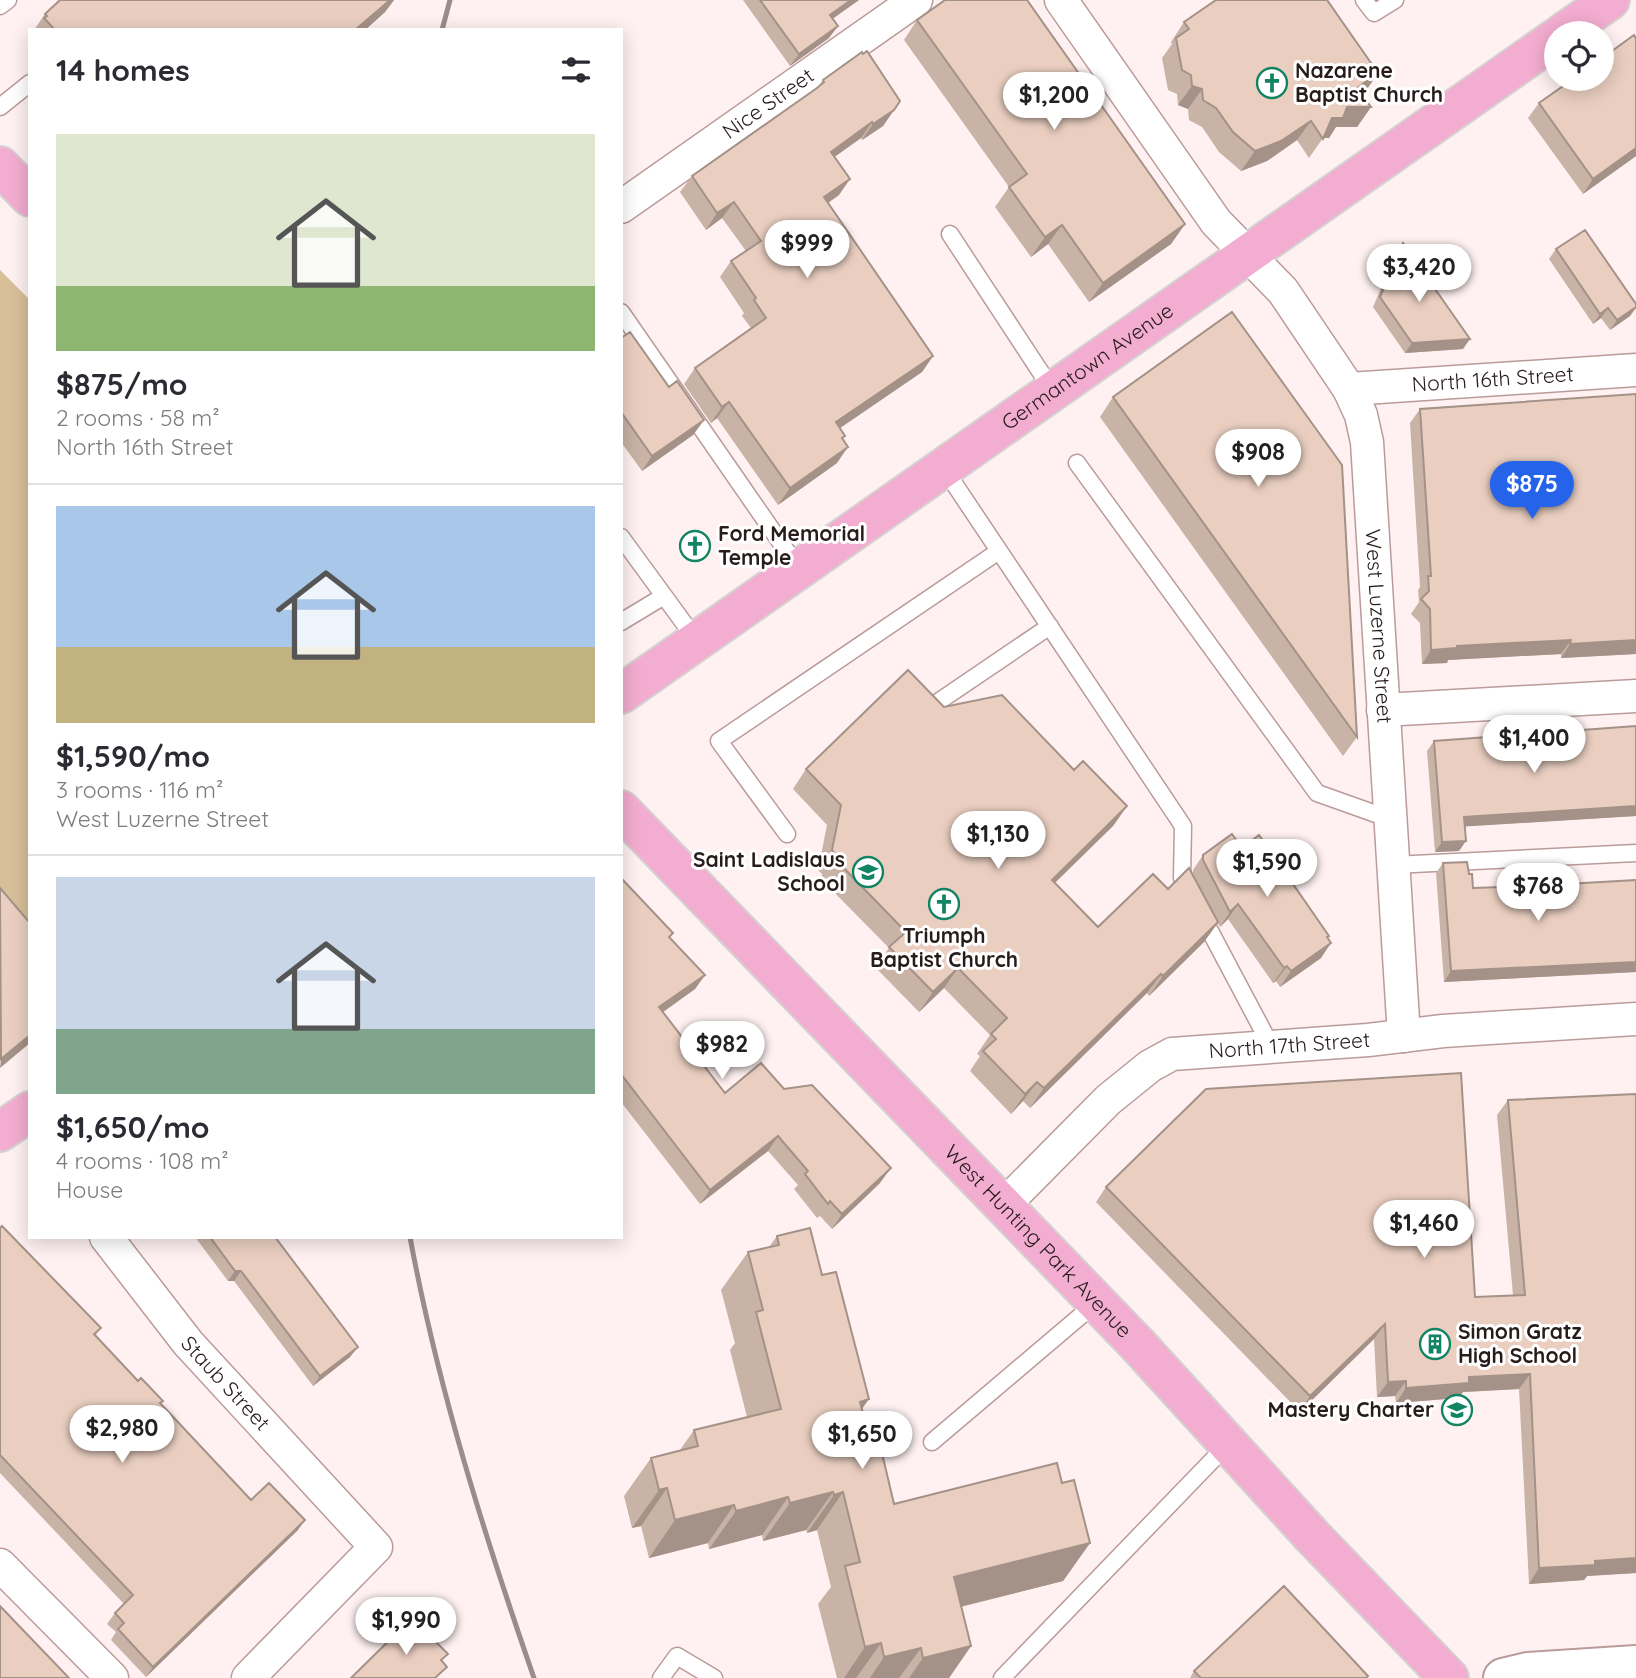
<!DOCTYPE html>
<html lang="en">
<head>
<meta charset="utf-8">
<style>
	:root { --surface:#fff; --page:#f7f7f7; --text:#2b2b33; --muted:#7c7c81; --line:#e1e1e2; --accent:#2563eb }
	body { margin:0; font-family:Quicksand,sans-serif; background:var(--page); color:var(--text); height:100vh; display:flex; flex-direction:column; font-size:26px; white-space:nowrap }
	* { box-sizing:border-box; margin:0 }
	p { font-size:23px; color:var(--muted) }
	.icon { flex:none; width:38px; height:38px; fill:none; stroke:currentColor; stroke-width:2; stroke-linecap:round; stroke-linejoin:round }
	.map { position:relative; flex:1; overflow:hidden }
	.side { position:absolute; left:28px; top:28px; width:595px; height:1211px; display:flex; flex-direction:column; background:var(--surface); border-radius:0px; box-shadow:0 4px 18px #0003 }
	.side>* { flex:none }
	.controls { position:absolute; left:1544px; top:21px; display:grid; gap:14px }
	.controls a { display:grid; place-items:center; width:70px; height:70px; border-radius:50%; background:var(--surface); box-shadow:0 4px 18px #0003; font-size:35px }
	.price { position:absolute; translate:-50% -60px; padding:0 16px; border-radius:24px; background:#fff; color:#222; font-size:23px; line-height:46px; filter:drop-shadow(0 2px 4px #0008) }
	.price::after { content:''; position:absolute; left:50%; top:42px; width:21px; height:16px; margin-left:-10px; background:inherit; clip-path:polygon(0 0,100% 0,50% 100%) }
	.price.current { background:var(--accent); color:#fff }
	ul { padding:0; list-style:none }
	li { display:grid; align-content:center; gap:14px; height:371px; padding:0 28px }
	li+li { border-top:2px solid var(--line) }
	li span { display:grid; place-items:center; height:217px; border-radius:0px; color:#555 }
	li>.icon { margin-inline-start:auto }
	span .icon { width:126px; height:126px; fill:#fffc; stroke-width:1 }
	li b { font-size:30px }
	h2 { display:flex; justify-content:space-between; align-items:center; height:84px; padding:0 28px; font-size:30px }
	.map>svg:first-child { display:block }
</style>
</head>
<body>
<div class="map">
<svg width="1636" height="1678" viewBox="0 0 1636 1678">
	<rect width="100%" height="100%" fill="#fff1f1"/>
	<path fill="#d7bf99" d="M 0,270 L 30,300 L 30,973 L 0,938 Z"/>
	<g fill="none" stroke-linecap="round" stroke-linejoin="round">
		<g stroke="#ba9b9a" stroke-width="19">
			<path id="lane" d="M 1364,0 L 1374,13 L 1395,0
				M 0,6 L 8,0
				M 0,107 L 30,83
				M 950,234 L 1053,391
				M 621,312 L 799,569
				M 1077,463 L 1317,793 L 1390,819
				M 943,467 L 1183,826 L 1182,878 L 1191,894
				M 621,537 L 697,641
				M 621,622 L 664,596
				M 938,702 L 1050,626
				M 787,834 L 719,741 L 999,551
				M 1393,865 L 1636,853
				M 1201,914 L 1271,1046
				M 932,1442 L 1097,1302
				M 661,1678 L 677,1656 L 714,1678
				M 1002,1678 L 1228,1444"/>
		</g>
		<g stroke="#ba9b9a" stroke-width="35">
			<g id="street">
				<path id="s1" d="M 1061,0 L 1216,222 L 1283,291 L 1349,389 L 1361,415 L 1367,442 L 1404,1036"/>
				<path id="s2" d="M 621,207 L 916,0"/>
				<path id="s3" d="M 1349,389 L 1636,370"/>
				<path d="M 1383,710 L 1636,696"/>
				<path id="s4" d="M 1003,1206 L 1108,1100 L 1150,1066 L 1172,1054 L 1368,1040 L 1443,1031 L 1636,1019"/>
				<path id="s5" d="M 106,1237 L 188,1343 L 376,1547 L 248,1678"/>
				<path d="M 0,1565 L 112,1678"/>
			</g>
		</g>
		<g stroke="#ba9b9a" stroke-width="42">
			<path id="secondary" d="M 1503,1678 L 1528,1672 L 1636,1665"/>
		</g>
		<g stroke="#d4d2d1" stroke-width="42">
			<g id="primary">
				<path d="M 1563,33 L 1610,0"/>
				<path d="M 0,166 L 30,197"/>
				<path id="s6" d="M 621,694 L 1556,38"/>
				<path id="s7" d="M 621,810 L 1138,1345 L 1313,1537 L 1449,1678"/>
				<path d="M 0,1132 L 30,1111"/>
			</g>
		</g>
		<use href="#lane" stroke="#fff" stroke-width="16"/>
		<use href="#street" stroke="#fff" stroke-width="32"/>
		<use href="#secondary" stroke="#fff" stroke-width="38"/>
		<use href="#primary" stroke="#f3add0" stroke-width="38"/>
		<path stroke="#998c8c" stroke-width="5" d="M 442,30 L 450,0
			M 410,1237 C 438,1388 484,1534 534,1678"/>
	</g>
	<path fill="#c9b2a6" d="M 60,0 L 394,0 L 385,12 L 365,30 L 34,30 L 45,14 Z
		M 743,0 L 859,0 L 832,19 L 829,38 L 790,66 Z
		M 917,20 L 1185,224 L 1171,244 L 1089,302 L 1048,244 L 1031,257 L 995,207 L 1009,187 L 904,40 Z
		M 1184,22 L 1378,73 L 1365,92 L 1362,95 L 1371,107 L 1357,127 L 1336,127 L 1329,138 L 1323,138 L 1309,158 L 1297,140 L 1267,161 L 1241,171 L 1219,152 L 1202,127 L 1189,120 L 1188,109 L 1178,105 L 1177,94 L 1168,90 L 1162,58 L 1172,44 L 1171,42 Z
		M 1636,39 L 1636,156 L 1583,194 L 1528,118 L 1539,103 Z
		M 823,80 L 894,110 L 883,126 L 862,140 L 861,138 L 834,157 L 839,195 L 828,203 L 933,356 L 922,372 L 840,428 L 842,439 L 837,463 L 778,505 L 717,418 L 711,423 L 684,384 L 695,368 L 751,328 L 742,316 L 744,313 L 720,277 L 731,261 L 746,251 L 722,218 L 706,230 L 680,192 L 692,176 L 818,87 Z
		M 1403,243 L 1463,349 L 1405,353 L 1373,307 L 1396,253 Z
		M 1556,249 L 1636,304 L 1636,308 L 1630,316 L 1610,330 L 1601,318 L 1593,324 L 1549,259 Z
		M 621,338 L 669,387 L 704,420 L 693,435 L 642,471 L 621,442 Z
		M 1113,397 L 1357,737 L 1343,756 L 1100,417 Z
		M 1420,409 L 1636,654 L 1561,658 L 1561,654 L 1448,660 L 1447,663 L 1422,664 L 1420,623 L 1411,614 L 1419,602 L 1418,590 L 1420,587 L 1410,423 Z
		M 944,707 L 1074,770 L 1127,806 L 1113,826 L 1055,883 L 1098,927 L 1193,875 L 1193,870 L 1203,855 L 1242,848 L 1329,936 L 1321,958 L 1280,987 L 1276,981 L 1273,983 L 1228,919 L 1220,927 L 1218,923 L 1204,942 L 1149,996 L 1147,993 L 1030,1108 L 1023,1101 L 1011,1114 L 970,1071 L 980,1056 L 977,1054 L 990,1035 L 944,988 L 919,1012 L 875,967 L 889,948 L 822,880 L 822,874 L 818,870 L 827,825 L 793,789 L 806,769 Z
		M 1636,726 L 1636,816 L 1465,826 L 1459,851 L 1435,852 L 1427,751 L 1434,741 Z
		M 1443,863 L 1473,888 L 1532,886 L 1636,880 L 1636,972 L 1444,982 L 1436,873 Z
		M 622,879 L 673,933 L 670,938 L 705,975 L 695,989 L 663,1012 L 725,1093 L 784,1089 L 880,1183 L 832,1229 L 820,1216 L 817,1218 L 794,1189 L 798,1185 L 768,1151 L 700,1204 L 621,1102 Z
		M 1636,1094 L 1636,1573 L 1587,1576 L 1584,1580 L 1529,1584 L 1519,1389 L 1463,1392 L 1458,1398 L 1396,1403 L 1395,1396 L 1377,1397 L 1374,1339 L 1300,1412 L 1096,1202 L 1106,1187 L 1475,1297 L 1513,1295 L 1497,1115 L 1508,1100 Z
		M 0,1228 L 101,1328 L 95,1336 L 138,1381 L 163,1401 L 161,1404 L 251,1500 L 298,1530 L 146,1677 L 111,1640 L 116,1632 L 107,1624 L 115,1613 L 124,1604 L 0,1473 Z
		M 777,1236 L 822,1275 L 862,1409 L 873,1451 L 894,1504 L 1062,1483 L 1090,1543 L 1063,1581 L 961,1607 L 971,1646 L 949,1678 L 837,1678 L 818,1604 L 831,1587 L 817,1530 L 807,1533 L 806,1530 L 763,1541 L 762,1535 L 709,1549 L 708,1543 L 649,1558 L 641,1526 L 632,1528 L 624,1496 L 651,1458 L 680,1450 L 694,1430 L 747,1417 L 730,1350 L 735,1343 L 721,1290 L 748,1252 L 769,1247 Z
		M 195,1237 L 275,1237 L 350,1357 L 313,1386 L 234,1281 L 228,1281 Z
		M 1194,1671 L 1368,1676 L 1367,1678 L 1190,1678 Z"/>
	<path fill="#a49187" d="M 390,0 L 394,0 L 385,12 L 365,30 L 355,30 Z
		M 851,0 L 859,0 L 821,27 L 830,15 Z
		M 838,26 L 829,38 L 790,66 L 799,54 Z
		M 1378,73 L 1365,92 L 1343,107 L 1357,88 Z
		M 1192,86 L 1202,89 L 1188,109 L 1178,105 Z
		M 1347,107 L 1371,107 L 1357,127 L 1336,127 L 1329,138 L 1322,138 L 1332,118 Z
		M 894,110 L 883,126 L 862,140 L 873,124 Z
		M 1311,121 L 1297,140 L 1267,161 L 1241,171 L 1255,151 Z
		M 872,122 L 861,138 L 819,168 L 831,152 Z
		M 1636,148 L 1636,156 L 1583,194 L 1593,179 Z
		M 850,179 L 839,195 L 813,213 L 824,197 Z
		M 734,202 L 722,218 L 706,230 L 717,213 Z
		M 1185,224 L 1171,244 L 1089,302 L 1103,283 Z
		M 1062,225 L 1048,244 L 1031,257 L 1045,237 Z
		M 1636,307 L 1630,316 L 1610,330 L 1617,320 Z
		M 1608,308 L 1601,318 L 1593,324 L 1600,314 Z
		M 1470,339 L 1463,349 L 1405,353 L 1412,343 Z
		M 933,356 L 922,372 L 824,439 L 836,422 Z
		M 729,402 L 717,418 L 711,423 L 722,407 Z
		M 704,420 L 693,435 L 642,471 L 652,456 Z
		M 848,447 L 837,463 L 778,505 L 790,488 Z
		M 1571,640 L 1561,654 L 1448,660 L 1447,663 L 1422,664 L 1431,650 L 1457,646 Z
		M 1636,640 L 1636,654 L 1561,658 L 1570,644 Z
		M 1127,806 L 1113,826 L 1038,899 L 1052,880 Z
		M 1636,806 L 1636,816 L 1457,827 L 1464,817 Z
		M 1466,841 L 1459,851 L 1435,852 L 1442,842 Z
		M 1238,904 L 1228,919 L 1220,927 L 1230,912 Z
		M 1218,922 L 1204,942 L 1149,996 L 1163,976 Z
		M 1331,943 L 1321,958 L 1280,987 L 1291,971 Z
		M 1636,962 L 1636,972 L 1444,982 L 1451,971 Z
		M 1287,966 L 1276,981 L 1273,983 L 1284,968 Z
		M 958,968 L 944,988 L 919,1012 L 933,992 Z
		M 1161,974 L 1147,993 L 1030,1108 L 1044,1088 Z
		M 705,975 L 695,989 L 649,1022 L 659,1007 Z
		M 30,1035 L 30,1043 L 0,1068 L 1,1059 Z
		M 1037,1082 L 1023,1101 L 1011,1114 L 1025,1094 Z
		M 778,1136 L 768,1151 L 700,1204 L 710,1190 Z
		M 891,1168 L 880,1183 L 832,1229 L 842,1214 Z
		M 235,1271 L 241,1271 L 234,1281 L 228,1281 Z
		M 1385,1324 L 1374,1339 L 1300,1412 L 1310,1396 Z
		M 358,1347 L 350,1357 L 313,1386 L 320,1376 Z
		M 1530,1374 L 1519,1389 L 1463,1392 L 1458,1398 L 1396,1403 L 1406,1388 L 1469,1377 Z
		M 1406,1381 L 1395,1396 L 1377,1397 L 1388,1382 Z
		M 869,1399 L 842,1437 L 860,1402 Z
		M 667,1488 L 641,1526 L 632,1528 L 659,1490 Z
		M 833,1492 L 806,1530 L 763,1541 L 790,1503 Z
		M 843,1492 L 817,1530 L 807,1533 L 834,1495 Z
		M 788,1497 L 762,1535 L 709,1549 L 736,1511 Z
		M 734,1505 L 708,1543 L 649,1558 L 675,1520 Z
		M 305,1520 L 298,1530 L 146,1677 L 153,1667 Z
		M 1090,1543 L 1063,1581 L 927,1615 L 954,1577 Z
		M 1636,1558 L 1636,1573 L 1587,1576 L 1584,1580 L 1529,1584 L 1539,1568 L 1595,1561 Z
		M 881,1643 L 856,1678 L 844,1678 L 865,1647 Z
		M 971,1646 L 949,1678 L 909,1678 L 923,1658 Z
		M 921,1648 L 899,1678 L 870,1678 L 884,1657 Z"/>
	<path fill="#eacfc1" stroke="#a49187" stroke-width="2" d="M 60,0 L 390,0 L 355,30 L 55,30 L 44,18 L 47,16 L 45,14 Z
		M 760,0 L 851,0 L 830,15 L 838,26 L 799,54 Z
		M 945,0 L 1027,0 L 1185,224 L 1103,283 L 1062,225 L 1045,237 L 1009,187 L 1027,174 L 917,20 Z
		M 1216,0 L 1327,0 L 1378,73 L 1357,88 L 1371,107 L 1347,107 L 1343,118 L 1332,118 L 1323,139 L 1311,121 L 1281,141 L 1255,151 L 1233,132 L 1216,108 L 1203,100 L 1202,89 L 1192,86 L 1191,75 L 1182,70 L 1176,38 L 1189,29 L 1184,22 Z
		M 1634,35 L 1636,39 L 1636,148 L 1593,179 L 1539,103 L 1573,79 L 1601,79 L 1601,59 Z
		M 867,51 L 900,101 L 894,110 L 873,124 L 872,122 L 831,152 L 850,179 L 824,197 L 933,356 L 836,422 L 845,436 L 842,438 L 848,447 L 790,488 L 729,402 L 722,407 L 695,368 L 766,318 L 754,300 L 756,298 L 731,261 L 761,241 L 734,202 L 717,213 L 692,176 L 817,88 L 824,82 L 823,80 L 862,52 L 863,54 Z
		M 1585,230 L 1636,304 L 1636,307 L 1617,320 L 1608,308 L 1600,314 L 1556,249 Z
		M 1403,243 L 1470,339 L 1412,343 L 1380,297 Z
		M 1232,312 L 1342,465 L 1357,737 L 1113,397 Z
		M 630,332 L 669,387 L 677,381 L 704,420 L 652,456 L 621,412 L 621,338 Z
		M 1636,394 L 1636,640 L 1570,644 L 1571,640 L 1457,646 L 1457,648 L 1431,650 L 1430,609 L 1421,599 L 1429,591 L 1428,576 L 1431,576 L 1420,409 Z
		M 908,670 L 944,707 L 1002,695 L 1074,770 L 1083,761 L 1127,806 L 1052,880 L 1098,927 L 1153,874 L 1168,889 L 1189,868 L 1218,922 L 1163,976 L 1161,974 L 1044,1088 L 1037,1082 L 1025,1094 L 983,1051 L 996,1039 L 991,1034 L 1007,1018 L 958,968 L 933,992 L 889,947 L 906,932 L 836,860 L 836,855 L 832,850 L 841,805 L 806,769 Z
		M 1636,726 L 1636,806 L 1464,817 L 1466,841 L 1442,842 L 1434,741 Z
		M 1232,834 L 1242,848 L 1259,835 L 1329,936 L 1327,937 L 1331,943 L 1291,971 L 1287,966 L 1284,968 L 1238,904 L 1230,912 L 1203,860 L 1203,855 Z
		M 1467,862 L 1469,874 L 1472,874 L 1473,888 L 1532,886 L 1636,880 L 1636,962 L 1451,971 L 1443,863 Z
		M 622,879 L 673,933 L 669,937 L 705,975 L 659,1007 L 725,1093 L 761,1063 L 784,1089 L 812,1085 L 891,1168 L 842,1214 L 830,1201 L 828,1204 L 805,1174 L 808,1171 L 778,1136 L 710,1190 L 621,1074 Z
		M 0,888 L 30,923 L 30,1035 L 1,1059 Z
		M 1461,1073 L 1475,1297 L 1525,1295 L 1508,1100 L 1636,1094 L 1636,1558 L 1595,1561 L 1595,1565 L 1539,1568 L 1530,1374 L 1469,1377 L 1469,1383 L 1406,1388 L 1406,1381 L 1388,1382 L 1385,1324 L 1310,1396 L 1106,1187 L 1206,1089 Z
		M 2,1226 L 101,1328 L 94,1334 L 138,1381 L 141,1378 L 163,1401 L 160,1403 L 251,1500 L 269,1483 L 305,1520 L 153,1667 L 118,1629 L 124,1623 L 115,1613 L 133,1595 L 0,1455 L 0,1228 Z
		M 810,1228 L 822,1275 L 836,1272 L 869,1399 L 860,1402 L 873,1451 L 881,1449 L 894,1504 L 1057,1463 L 1062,1483 L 1074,1480 L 1090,1543 L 954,1577 L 971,1646 L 923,1658 L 921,1648 L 884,1657 L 881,1643 L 865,1647 L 845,1566 L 860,1562 L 843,1492 L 834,1495 L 833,1492 L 790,1503 L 788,1497 L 736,1511 L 734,1505 L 675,1520 L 667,1488 L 659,1490 L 651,1458 L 698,1446 L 694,1430 L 781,1409 L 756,1312 L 763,1310 L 748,1252 L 779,1245 L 777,1236 Z
		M 210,1237 L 275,1237 L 358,1347 L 320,1376 L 241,1271 L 235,1271 Z
		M 1284,1586 L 1368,1676 L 1366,1678 L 1201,1678 L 1194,1671 Z
		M 0,1606 L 69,1678 L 0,1678 Z
		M 412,1618 L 448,1654 L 441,1660 L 447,1667 L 435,1678 L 351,1678 Z"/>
	<defs>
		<g id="church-ring" transform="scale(1.575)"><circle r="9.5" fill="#fff" stroke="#138463" stroke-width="1.5"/><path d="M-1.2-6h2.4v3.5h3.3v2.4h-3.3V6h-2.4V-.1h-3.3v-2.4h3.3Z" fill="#138463"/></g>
		<g id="school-ring" transform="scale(1.575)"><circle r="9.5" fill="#fff" stroke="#138463" stroke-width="1.5"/><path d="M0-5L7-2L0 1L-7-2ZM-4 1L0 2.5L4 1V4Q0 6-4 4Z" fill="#138463"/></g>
		<g id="building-ring" transform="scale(1.575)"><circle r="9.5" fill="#fff" stroke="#138463" stroke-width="1.5"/><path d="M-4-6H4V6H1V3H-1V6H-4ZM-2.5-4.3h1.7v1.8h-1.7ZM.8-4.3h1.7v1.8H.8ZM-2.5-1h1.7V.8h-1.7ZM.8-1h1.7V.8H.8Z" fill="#138463"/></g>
	</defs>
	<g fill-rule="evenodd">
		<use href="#church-ring" x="1272" y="83"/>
		<use href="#church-ring" x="695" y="546"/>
		<use href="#school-ring" x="868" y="872"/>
		<use href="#church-ring" x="944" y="904"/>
		<use href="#building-ring" x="1435" y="1344"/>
		<use href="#school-ring" x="1457" y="1410"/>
	</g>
	<g text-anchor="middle" stroke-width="6" stroke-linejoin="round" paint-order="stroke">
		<g font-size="21" font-weight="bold" fill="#271c1b" stroke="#fff" text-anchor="start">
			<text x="1295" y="78">Nazarene<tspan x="1295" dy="24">Baptist Church</tspan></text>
			<text x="718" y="541">Ford Memorial<tspan x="718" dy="24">Temple</tspan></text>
			<text x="845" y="867" text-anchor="end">Saint Ladislaus<tspan x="845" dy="24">School</tspan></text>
			<text x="944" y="943" text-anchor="middle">Triumph<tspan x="944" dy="24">Baptist Church</tspan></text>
			<text x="1458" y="1339">Simon Gratz<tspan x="1458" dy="24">High School</tspan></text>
			<text x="1434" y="1417" text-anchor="end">Mastery Charter</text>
		</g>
		<g font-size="21" fill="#271c1b" stroke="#fff">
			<text dy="7" stroke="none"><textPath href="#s2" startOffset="180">Nice Street</textPath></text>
			<text dy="7" stroke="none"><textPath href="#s6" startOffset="570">Germantown Avenue</textPath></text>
			<text dy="7" stroke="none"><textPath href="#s3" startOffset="144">North 16th Street</textPath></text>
			<text dy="7" stroke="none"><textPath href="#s1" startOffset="726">West Luzerne Street</textPath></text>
			<text dy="7" stroke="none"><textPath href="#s4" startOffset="346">North 17th Street</textPath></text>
			<text dy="7" stroke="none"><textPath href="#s7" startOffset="600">West Hunting Park Avenue</textPath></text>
			<text dy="7" stroke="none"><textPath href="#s5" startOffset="189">Staub Street</textPath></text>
		</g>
	</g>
</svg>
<div class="controls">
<a><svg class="icon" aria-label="locate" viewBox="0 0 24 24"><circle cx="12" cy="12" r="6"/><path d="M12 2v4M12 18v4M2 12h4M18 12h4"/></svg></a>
</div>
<b class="price" style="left:1054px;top:132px">$1,200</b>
<b class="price" style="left:807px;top:280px">$999</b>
<b class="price" style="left:1419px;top:304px">$3,420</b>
<b class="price" style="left:1258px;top:489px">$908</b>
<b class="price current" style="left:1532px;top:521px">$875</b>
<b class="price" style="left:1534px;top:775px">$1,400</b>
<b class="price" style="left:998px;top:871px">$1,130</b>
<b class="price" style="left:1267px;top:899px">$1,590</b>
<b class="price" style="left:1538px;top:923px">$768</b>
<b class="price" style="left:722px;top:1081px">$982</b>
<b class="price" style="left:1424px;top:1260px">$1,460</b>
<b class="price" style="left:122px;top:1465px">$2,980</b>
<b class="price" style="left:862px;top:1471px">$1,650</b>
<b class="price" style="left:406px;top:1657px">$1,990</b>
<section class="side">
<h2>14 homes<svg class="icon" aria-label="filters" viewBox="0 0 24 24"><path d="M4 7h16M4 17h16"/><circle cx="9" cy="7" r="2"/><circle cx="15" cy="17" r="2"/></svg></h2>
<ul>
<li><span style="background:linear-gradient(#dfe7d0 70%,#8fb573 0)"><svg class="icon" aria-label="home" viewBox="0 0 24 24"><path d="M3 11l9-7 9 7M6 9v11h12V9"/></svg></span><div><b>$875/mo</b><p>2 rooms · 58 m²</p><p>North 16th Street</p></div></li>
<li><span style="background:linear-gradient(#a9c7e8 65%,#c2b280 0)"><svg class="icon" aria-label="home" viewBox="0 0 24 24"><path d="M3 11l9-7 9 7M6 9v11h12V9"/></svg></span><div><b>$1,590/mo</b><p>3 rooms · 116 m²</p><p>West Luzerne Street</p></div></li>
<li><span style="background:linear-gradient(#c9d6e8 70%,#7fa58c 0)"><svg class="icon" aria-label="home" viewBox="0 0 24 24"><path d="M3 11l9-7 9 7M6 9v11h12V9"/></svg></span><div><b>$1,650/mo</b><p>4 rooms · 108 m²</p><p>House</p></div></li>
</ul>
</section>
</div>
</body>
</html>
